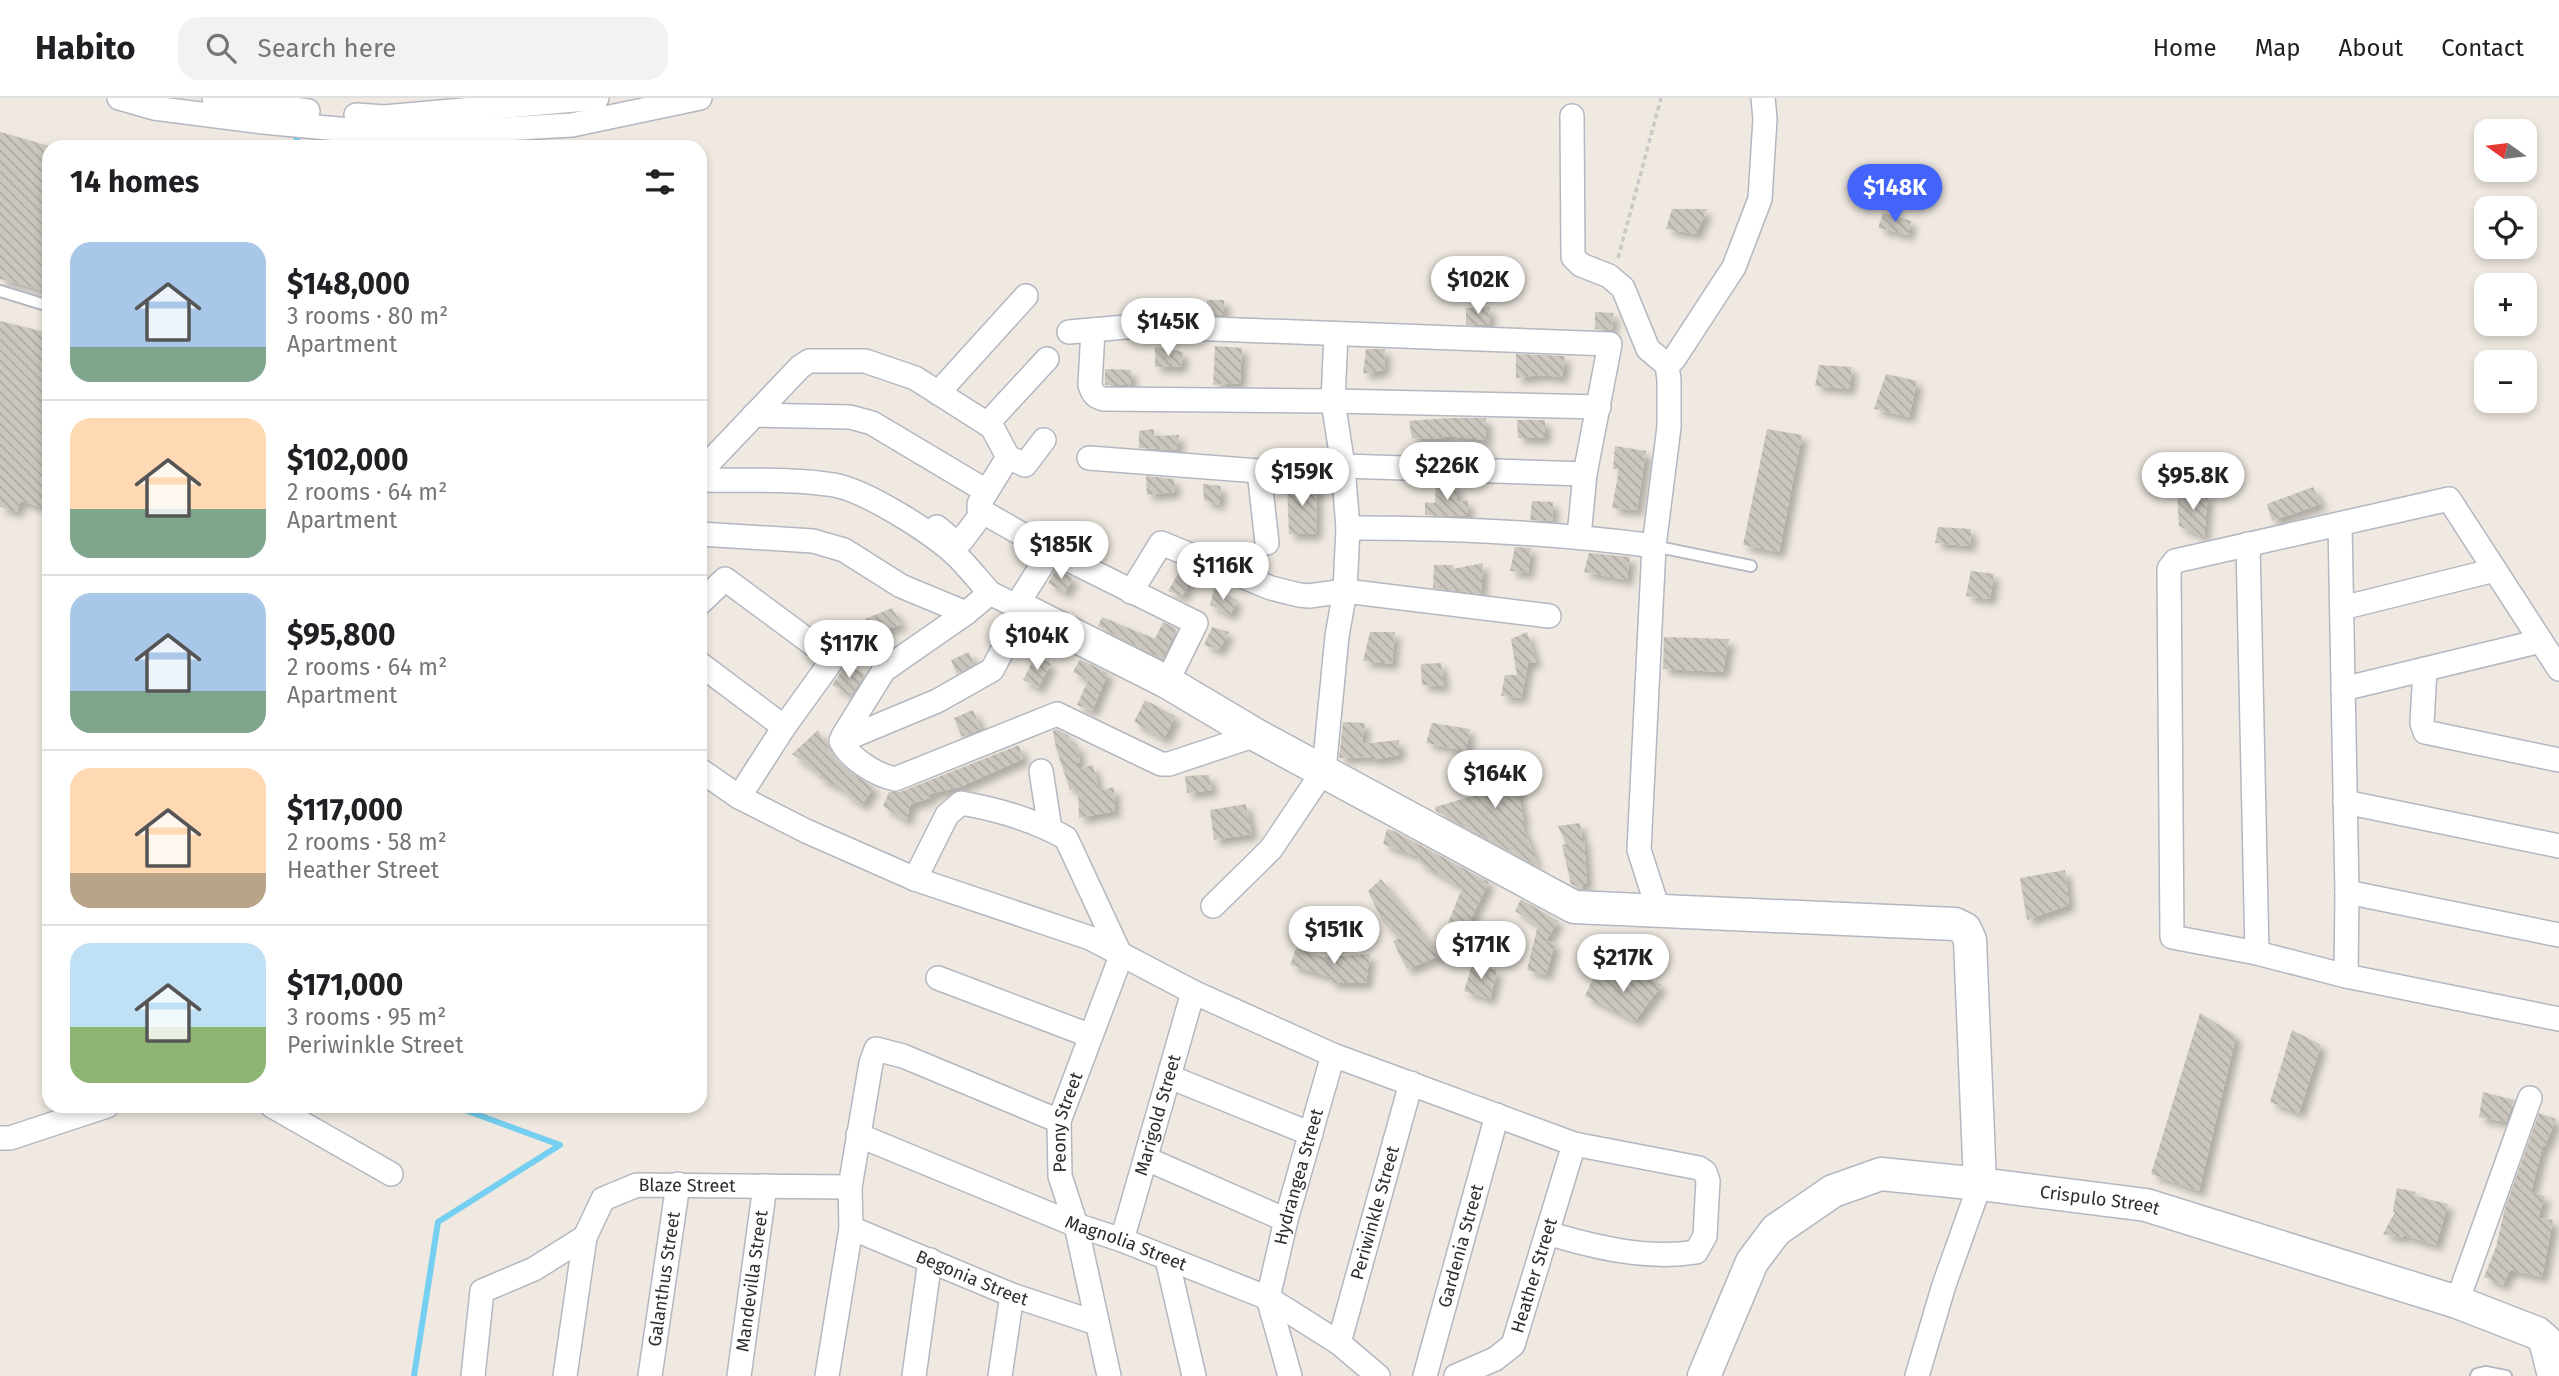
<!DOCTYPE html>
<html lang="en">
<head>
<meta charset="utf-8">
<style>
	:root { --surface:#fff; --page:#f2f2f2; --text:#202124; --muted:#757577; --line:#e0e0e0; --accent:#4264fb }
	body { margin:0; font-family:"Fira Sans",sans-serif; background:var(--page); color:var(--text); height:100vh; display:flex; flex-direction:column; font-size:26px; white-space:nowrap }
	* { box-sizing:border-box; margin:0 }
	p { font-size:23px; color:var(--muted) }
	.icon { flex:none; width:38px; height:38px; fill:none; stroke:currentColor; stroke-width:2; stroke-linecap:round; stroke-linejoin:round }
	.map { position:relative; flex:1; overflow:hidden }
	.drawer { position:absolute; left:42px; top:42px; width:665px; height:973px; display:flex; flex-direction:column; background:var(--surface); border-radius:21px; box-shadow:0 4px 10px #0003 }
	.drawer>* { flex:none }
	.needle { width:46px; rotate:284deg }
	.fabs { position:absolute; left:2474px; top:21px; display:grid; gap:14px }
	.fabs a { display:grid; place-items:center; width:63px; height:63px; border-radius:14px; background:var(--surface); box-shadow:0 4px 10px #0003; font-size:35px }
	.price { position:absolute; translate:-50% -60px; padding:0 16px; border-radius:24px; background:#fff; color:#222; font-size:23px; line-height:46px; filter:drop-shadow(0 2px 4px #0008) }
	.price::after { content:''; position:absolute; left:50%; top:42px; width:21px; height:16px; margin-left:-10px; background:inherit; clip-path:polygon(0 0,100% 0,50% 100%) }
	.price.selected { background:var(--accent); color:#fff }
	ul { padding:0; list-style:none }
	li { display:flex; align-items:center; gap:21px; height:175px; padding:0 28px }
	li+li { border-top:2px solid var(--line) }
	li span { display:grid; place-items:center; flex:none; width:196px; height:140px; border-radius:21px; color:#555 }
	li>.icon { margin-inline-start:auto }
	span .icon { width:84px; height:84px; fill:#fffc; stroke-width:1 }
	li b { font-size:30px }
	h2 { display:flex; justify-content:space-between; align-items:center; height:84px; padding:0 28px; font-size:30px }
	header { display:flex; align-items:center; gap:42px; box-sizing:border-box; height:98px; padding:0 35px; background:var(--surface); border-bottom:2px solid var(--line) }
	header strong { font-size:33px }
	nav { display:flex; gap:38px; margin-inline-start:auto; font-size:24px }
	.search { width:490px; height:63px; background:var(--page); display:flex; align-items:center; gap:18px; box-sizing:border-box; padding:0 24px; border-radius:21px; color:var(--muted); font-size:26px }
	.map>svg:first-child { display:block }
</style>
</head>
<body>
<header>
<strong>Habito</strong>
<div class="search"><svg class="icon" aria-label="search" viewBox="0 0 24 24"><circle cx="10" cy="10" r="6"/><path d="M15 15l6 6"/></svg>Search here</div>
<nav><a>Home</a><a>Map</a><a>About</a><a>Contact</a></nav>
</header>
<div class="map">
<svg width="2559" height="1278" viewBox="0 0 2559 1278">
	<defs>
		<pattern id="building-back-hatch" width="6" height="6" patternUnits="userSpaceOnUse" patternTransform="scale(1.75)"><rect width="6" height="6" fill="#cbc7bf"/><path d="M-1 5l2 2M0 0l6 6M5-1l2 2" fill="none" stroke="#afaba4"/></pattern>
		<filter id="shadow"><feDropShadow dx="6" dy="6" stdDeviation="3.5" flood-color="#0004"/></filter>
	</defs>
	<rect width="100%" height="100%" fill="#efe9e1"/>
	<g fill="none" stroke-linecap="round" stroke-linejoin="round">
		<path stroke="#75cff0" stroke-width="6" d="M 295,34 L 299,49
			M 414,1278 L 438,1124 L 560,1047 L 454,1008"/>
	</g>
	<path fill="url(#building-back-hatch)" filter="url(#shadow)" d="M 0,34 L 49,48 L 49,194 L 0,181 Z
		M 1672,111 L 1707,111 L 1696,136 L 1666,131 Z
		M 1883,115 L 1911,123 L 1908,137 L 1878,130 Z
		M 1207,202 L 1224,202 L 1224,217 L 1207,217 Z
		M 1490,209 L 1489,227 L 1466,227 L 1466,210 Z
		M 1595,214 L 1613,215 L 1612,232 L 1595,231 Z
		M 0,223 L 49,235 L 49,411 L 20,403 L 17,414 L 0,409 Z
		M 1215,248 L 1242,250 L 1240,285 L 1213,287 Z
		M 1155,249 L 1183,254 L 1181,269 L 1155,269 Z
		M 1366,251 L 1385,251 L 1384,272 L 1363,276 Z
		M 1516,256 L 1565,258 L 1562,279 L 1541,277 L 1516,280 Z
		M 1819,267 L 1852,269 L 1849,291 L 1815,288 Z
		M 1105,271 L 1131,272 L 1131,287 L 1105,287 Z
		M 1886,276 L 1917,283 L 1909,319 L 1874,311 Z
		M 1448,320 L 1486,320 L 1486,342 L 1445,338 L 1445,341 L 1412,340 L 1409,323 Z
		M 1517,322 L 1545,322 L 1545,340 L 1518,340 Z
		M 1154,331 L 1154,338 L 1179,337 L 1177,352 L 1139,350 L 1139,333 Z
		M 1767,331 L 1802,337 L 1779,454 L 1743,447 Z
		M 1615,348 L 1646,353 L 1637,412 L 1612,410 L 1619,371 L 1613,371 Z
		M 1146,378 L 1174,381 L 1175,394 L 1147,397 Z
		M 1317,384 L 1316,436 L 1289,436 L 1287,387 Z
		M 1436,385 L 1457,386 L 1457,404 L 1468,402 L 1468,418 L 1425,417 L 1425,404 L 1435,405 Z
		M 1203,386 L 1221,388 L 1219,407 L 1204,402 Z
		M 2313,389 L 2321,406 L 2272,423 L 2267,406 Z
		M 2177,394 L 2208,397 L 2204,439 L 2179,428 Z
		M 1532,403 L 1553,404 L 1552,423 L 1530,422 Z
		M 1938,429 L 1971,431 L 1970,448 L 1935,445 Z
		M 1515,449 L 1531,450 L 1528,475 L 1510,473 Z
		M 1589,455 L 1630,459 L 1627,482 L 1584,474 Z
		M 1483,465 L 1481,496 L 1433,490 L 1434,467 L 1453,467 L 1453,471 Z
		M 1182,469 L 1185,470 L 1188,489 L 1182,498 L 1168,493 Z
		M 1056,471 L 1073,480 L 1065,495 L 1048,485 Z
		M 1971,473 L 1994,476 L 1990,501 L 1966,498 Z
		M 1214,491 L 1237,502 L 1230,517 L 1210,507 Z
		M 892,510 L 902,526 L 872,537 L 865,521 Z
		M 1102,519 L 1155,541 L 1163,524 L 1177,531 L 1163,561 L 1098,528 Z
		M 1212,529 L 1229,534 L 1219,552 L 1204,547 Z
		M 1370,534 L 1395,534 L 1392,566 L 1363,563 Z
		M 1527,534 L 1536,564 L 1528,565 L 1521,600 L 1501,598 L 1505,577 L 1517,577 L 1511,541 Z
		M 1664,539 L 1729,541 L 1723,574 L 1663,571 Z
		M 969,554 L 974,566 L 957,576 L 951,562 Z
		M 1036,557 L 1051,566 L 1038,590 L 1023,582 Z
		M 1080,561 L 1108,575 L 1092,613 L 1077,607 L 1088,582 L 1073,574 Z
		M 1441,565 L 1444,588 L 1422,587 L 1421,566 Z
		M 846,566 L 865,576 L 851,598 L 832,587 Z
		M 1145,602 L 1175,618 L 1164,641 L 1134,624 Z
		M 973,612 L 981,631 L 962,639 L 954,620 Z
		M 1343,624 L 1365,625 L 1362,646 L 1399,642 L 1399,657 L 1373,662 L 1373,659 L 1339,660 Z
		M 1432,625 L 1470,631 L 1466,653 L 1426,645 Z
		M 1056,631 L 1068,637 L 1071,647 L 1077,646 L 1080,664 L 1076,665 L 1078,671 L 1093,667 L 1099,693 L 1114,689 L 1115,713 L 1079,720 L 1078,690 L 1070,692 L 1056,650 L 1053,633 Z
		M 818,632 L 832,658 L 856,678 L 874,689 L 862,707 L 843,694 L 844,692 L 818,679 L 820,676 L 792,656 Z
		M 1019,647 L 1023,661 L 960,689 L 929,696 L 930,700 L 911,706 L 906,723 L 883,708 L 889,694 L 900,694 Z
		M 1511,655 L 1524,724 L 1521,724 L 1538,768 L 1436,713 L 1435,709 L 1493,692 L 1487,659 Z
		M 1209,677 L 1212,692 L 1187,695 L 1185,678 Z
		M 1246,706 L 1252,736 L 1214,742 L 1210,712 Z
		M 1580,725 L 1582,742 L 1584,742 L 1587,785 L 1583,786 L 1583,791 L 1571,786 L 1562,747 L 1566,746 L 1558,728 Z
		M 1387,731 L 1394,733 L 1489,784 L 1462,839 L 1447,828 L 1462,790 L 1418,764 L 1420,759 L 1383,746 Z
		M 2065,772 L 2069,807 L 2027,822 L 2020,780 Z
		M 1381,781 L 1402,808 L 1439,858 L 1407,871 L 1393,843 L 1399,840 L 1383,824 L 1368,793 Z
		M 1521,801 L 1558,823 L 1546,843 L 1555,845 L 1546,877 L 1527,872 L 1538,827 L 1515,813 Z
		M 1296,850 L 1323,859 L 1370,856 L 1366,885 L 1331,885 L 1330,879 L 1290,867 Z
		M 1472,867 L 1497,872 L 1490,901 L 1464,893 Z
		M 1597,871 L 1628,889 L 1637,875 L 1662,887 L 1635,923 L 1585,898 Z
		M 2200,915 L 2236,938 L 2199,1093 L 2151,1076 Z
		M 2292,932 L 2321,947 L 2299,1015 L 2270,1004 Z
		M 2483,994 L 2514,1002 L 2506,1024 L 2479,1019 Z
		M 2539,1015 L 2556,1021 L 2545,1048 L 2543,1047 L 2531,1094 L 2545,1098 L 2538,1120 L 2553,1122 L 2542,1179 L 2510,1172 L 2503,1187 L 2484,1179 L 2496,1149 L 2505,1110 Z
		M 2397,1090 L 2416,1094 L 2415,1098 L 2448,1106 L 2436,1147 L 2403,1137 L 2402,1140 L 2383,1136 L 2395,1114 L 2393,1113 Z"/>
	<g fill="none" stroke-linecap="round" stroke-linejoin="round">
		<g stroke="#b4b7c1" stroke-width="14">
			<path id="lane" d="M 0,193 L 49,208
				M 1654,448 L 1751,468
				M 2476,1278 L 2477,1276 L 2486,1274 L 2506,1278"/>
		</g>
		<g stroke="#b4b7c1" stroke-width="26">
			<g id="street">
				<path d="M 119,0 L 154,10 L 263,24 L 403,37 L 572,27 L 700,0"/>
				<path d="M 214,0 L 308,13"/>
				<path d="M 356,17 L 384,19 L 597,0"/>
				<path d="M 1572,18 L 1573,159 L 1581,167 L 1609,178 L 1623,190 L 1648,251 L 1667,267 L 1669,282 L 1669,329 L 1654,448"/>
				<path d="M 1093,232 L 1090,287 C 1093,296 1095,299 1104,301 L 1333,303 L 1599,309"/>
				<path d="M 1069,234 L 1137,228 L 1610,246 L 1585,376 L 1579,438"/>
				<path d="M 1667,267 L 1674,261 L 1734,169 L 1760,101 L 1765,21 L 1763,0"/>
				<path d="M 938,295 L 1026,198"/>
				<path d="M 754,317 L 850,319 L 872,325 L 986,393"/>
				<path d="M 987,326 L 1047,261"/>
				<path d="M 1008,359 L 979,406 L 979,411 L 983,414 L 1051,453 L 1196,525 L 1167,584"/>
				<path d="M 1089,360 L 1259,373 L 1343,368 L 1585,376"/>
				<path d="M 703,371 L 800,269 L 809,263 L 865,263 L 915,280 L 992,329 L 1008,359 L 1025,367 L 1044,342"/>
				<path d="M 1259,373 L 1267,445"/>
				<path d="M 700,382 C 743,383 792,380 834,387 C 867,393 933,435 958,459 C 969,470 979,483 990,495"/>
				<path d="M 2340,426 L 2347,794 L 2346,878"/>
				<path d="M 937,429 L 950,440 L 962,442 L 983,414"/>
				<path d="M 1348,430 C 1451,430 1552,434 1654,448 L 1639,752 L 1658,811"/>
				<path d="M 700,436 L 813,443 L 844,452 L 901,488 L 966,515"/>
				<path d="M 2248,446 L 2257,855"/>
				<path d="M 1131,494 L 1161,445 L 1271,490 L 1299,497 L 1309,498 L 1345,493 L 1549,518"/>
				<path d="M 700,505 L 725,481 L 833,561 L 784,629 L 739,699"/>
				<path d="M 1016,508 L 1051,453"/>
				<path d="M 2342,510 L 2495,472"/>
				<path d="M 700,566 L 784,629"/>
				<path d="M 2425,571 L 2422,625 L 2425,634 L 2559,662"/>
				<path d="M 2559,571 L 2449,401 L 2175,463 L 2169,471 L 2172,839 L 2257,855 L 2346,878 L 2559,921"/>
				<path d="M 2343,591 L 2541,543"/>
				<path d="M 841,643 L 937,603 L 992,572 L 1024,512 L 990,495 L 966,515 L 884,572 L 843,638 L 841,643 C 850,661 876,677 895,681 L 1057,616 L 1161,666 L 1169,666 L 1256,637"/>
				<path d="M 700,672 L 739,699 L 806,733 L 915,781 L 1090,840 L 1193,894 L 1333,957 L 1574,1046 L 1699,1070 L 1705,1074 L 1708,1083 L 1705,1138 L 1696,1154 C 1647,1162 1594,1149 1547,1135"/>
				<path d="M 1041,673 L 1050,731"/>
				<path d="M 2345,704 L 2559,748"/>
				<path d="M 915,781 L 947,717 L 961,705 C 996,711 1034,722 1066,740 L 1121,858"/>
				<path d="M 2347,794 L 2559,837"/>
				<path d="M 1213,808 L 1271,751 L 1324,672 L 1337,538 L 1345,493 L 1348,430 L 1343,368 L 1333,303 L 1336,236"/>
				<path d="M 938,880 L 1091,938"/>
				<path d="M 1170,979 L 1311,1036"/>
				<path d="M 272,1008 L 391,1076"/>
				<path id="s1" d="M 858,1037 L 1076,1127 L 1122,1142 L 1268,1200 L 1339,1245 L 1378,1278"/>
				<path d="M 0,1040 L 10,1040 L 107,1008"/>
				<path d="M 1147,1061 L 1286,1122"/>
				<path id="s2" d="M 851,1130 L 1012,1197 L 1096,1225"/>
				<path id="s3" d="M 1122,1142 L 1193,894"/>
				<path d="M 1167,1161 L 1194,1278"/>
				<path d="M 2457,1204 L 2530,1000"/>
				<path id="s4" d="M 1339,1245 L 1411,985"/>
				<path id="s5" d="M 473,1278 L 482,1193 L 534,1171 L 585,1139 L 603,1101 L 637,1087 L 850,1089"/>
				<path d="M 565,1278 L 585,1139"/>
				<path id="s6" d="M 650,1278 L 678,1086"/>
				<path id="s7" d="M 739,1278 L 765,1088"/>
				<path d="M 827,1278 L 851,1130 L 850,1089 L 871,965 L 876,951 L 903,958 L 1059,1023"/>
				<path d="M 914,1278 L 930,1162"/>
				<path d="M 1000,1278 L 1012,1197"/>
				<path id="s8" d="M 1109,1278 L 1076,1127 L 1060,1078 L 1059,1023 L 1121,858"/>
				<path id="s9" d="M 1290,1278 L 1268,1200 L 1286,1122 L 1333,957"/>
				<path id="s10" d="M 1425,1278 L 1497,1017"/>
				<path id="s11" d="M 1456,1278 L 1495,1261 L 1513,1247 L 1574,1046"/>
				<path d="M 1917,1278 L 1944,1187 L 1980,1086"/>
			</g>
		</g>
		<g stroke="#b4b7c1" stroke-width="35">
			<g id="secondary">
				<path d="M 1024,512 L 1167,584 L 1256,637 L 1574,809 L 1955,826 L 1965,831 L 1970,842 L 1980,1086"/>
				<path id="s12" d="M 1704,1278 L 1752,1164 L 1776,1132 L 1833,1093 L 1881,1076 L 1980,1086 L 2146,1107 L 2457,1204 L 2537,1235 L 2545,1242 L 2554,1278"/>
			</g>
		</g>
		<path stroke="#c9c9c9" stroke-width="3.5" stroke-dasharray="5 3.5" stroke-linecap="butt" d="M 1618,160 L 1661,0"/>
		<use href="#lane" stroke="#fff" stroke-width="10"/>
		<use href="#street" stroke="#fff" stroke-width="23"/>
		<use href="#secondary" stroke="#fff" stroke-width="32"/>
	</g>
	<g text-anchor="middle" stroke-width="6" stroke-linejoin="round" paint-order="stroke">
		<g font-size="18" fill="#2e2e2e" stroke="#fff">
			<text dy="6" stroke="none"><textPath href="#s3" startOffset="130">Marigold Street</textPath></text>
			<text dy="6" stroke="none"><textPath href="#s8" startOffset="261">Peony Street</textPath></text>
			<text dy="6" stroke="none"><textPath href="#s9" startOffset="206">Hydrangea Street</textPath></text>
			<text dy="6" stroke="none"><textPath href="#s5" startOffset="331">Blaze Street</textPath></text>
			<text dy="6" stroke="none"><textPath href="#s12" startOffset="504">Crispulo Street</textPath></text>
			<text dy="6" stroke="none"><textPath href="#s4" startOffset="135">Periwinkle Street</textPath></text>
			<text dy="6" stroke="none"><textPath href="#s1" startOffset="289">Magnolia Street</textPath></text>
			<text dy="6" stroke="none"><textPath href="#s10" startOffset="135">Gardenia Street</textPath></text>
			<text dy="6" stroke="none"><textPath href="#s11" startOffset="138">Heather Street</textPath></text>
			<text dy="6" stroke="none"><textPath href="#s2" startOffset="131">Begonia Street</textPath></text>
			<text dy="6" stroke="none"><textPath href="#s6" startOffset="98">Galanthus Street</textPath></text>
			<text dy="6" stroke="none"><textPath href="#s7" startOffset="96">Mandevilla Street</textPath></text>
		</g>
	</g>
</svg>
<div class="fabs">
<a><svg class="needle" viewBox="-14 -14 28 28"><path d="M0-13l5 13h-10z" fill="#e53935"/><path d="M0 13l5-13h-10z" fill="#757577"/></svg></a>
<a><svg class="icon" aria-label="locate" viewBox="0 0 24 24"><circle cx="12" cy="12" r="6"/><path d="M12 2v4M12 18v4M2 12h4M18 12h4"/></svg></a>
<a>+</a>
<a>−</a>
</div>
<b class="price selected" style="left:1895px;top:126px">$148K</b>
<b class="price" style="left:1478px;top:218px">$102K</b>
<b class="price" style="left:1168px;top:260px">$145K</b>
<b class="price" style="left:1447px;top:404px">$226K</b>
<b class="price" style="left:1302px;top:410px">$159K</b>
<b class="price" style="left:2193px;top:414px">$95.8K</b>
<b class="price" style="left:1061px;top:483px">$185K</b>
<b class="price" style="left:1223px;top:504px">$116K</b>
<b class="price" style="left:1037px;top:574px">$104K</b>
<b class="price" style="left:849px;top:582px">$117K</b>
<b class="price" style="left:1495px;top:712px">$164K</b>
<b class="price" style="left:1334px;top:868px">$151K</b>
<b class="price" style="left:1481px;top:883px">$171K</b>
<b class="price" style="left:1623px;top:896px">$217K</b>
<section class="drawer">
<h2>14 homes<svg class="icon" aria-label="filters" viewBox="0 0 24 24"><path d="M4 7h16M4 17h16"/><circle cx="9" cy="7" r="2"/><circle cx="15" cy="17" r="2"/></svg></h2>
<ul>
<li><span style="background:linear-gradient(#a9c7e8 75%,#7fa58c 0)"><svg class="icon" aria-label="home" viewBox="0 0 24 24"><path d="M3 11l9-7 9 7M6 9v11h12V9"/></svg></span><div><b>$148,000</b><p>3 rooms · 80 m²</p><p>Apartment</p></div></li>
<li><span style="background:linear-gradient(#ffd9b3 65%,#7fa58c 0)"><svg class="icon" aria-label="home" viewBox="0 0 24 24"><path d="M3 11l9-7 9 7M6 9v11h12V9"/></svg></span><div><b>$102,000</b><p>2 rooms · 64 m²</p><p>Apartment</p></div></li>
<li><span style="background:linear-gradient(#a9c7e8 70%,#7fa58c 0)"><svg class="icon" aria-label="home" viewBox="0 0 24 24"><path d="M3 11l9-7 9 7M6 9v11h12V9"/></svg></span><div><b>$95,800</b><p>2 rooms · 64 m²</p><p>Apartment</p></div></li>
<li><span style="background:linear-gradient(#ffd9b3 75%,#b9a48a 0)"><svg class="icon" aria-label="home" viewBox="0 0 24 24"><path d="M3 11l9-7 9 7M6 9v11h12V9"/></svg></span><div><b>$117,000</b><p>2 rooms · 58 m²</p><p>Heather Street</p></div></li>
<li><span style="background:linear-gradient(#bfe0f5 60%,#8fb573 0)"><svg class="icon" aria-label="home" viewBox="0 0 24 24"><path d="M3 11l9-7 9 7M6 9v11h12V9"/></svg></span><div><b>$171,000</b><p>3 rooms · 95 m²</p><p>Periwinkle Street</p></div></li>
</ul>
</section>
</div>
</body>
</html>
